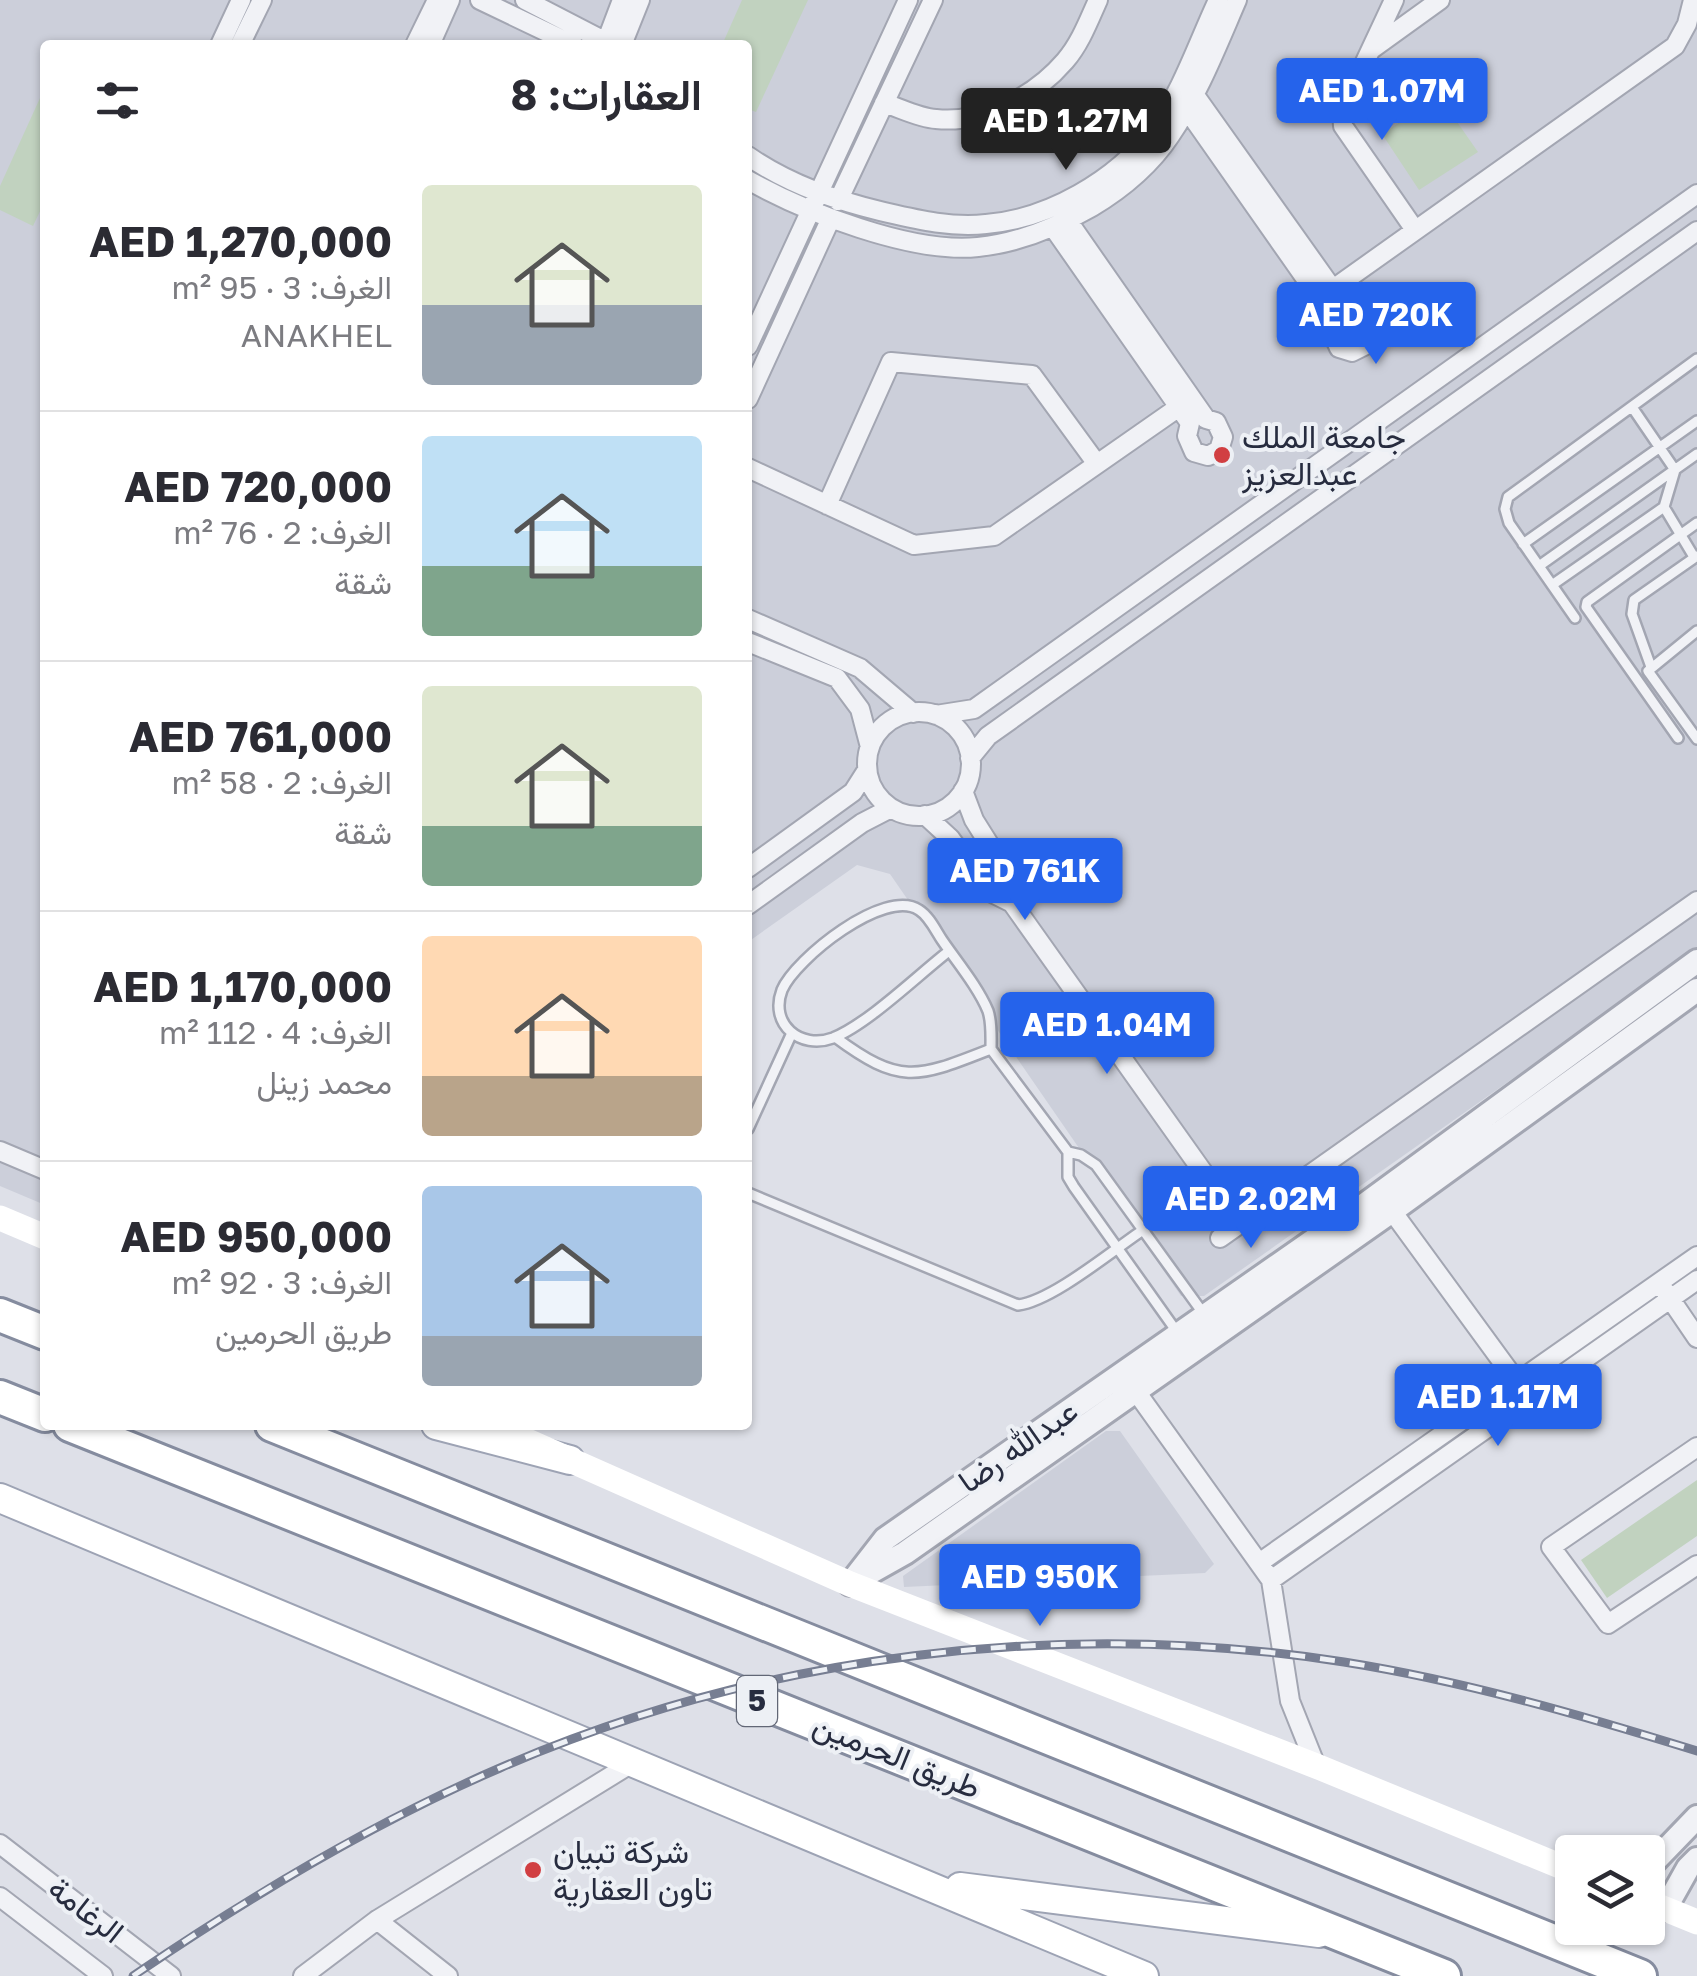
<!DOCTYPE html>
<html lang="ar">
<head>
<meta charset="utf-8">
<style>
	:root { --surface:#fff; --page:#f2f2f3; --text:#2b2b33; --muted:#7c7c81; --line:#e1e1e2; --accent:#2563eb }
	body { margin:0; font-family:"Golos Text",Vazirmatn,sans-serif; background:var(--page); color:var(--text); direction:rtl; height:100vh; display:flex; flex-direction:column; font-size:38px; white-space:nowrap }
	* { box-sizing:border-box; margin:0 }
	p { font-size:32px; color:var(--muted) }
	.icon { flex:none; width:55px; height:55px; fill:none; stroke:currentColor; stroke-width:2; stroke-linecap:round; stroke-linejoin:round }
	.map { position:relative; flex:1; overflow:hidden; direction:ltr }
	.sheet { position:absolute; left:40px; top:40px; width:712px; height:1390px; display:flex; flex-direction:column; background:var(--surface); border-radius:10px; box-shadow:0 2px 8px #0004; direction:rtl }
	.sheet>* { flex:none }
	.buttons { position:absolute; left:1555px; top:1835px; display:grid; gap:20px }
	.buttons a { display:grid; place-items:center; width:110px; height:110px; border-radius:10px; background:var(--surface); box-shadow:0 2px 8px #0004; font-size:50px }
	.price { position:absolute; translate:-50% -85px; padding:0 22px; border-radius:10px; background:var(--accent); color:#fff; font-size:32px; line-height:65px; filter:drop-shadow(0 2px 5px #0008) }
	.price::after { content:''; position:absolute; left:50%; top:60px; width:30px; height:22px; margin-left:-15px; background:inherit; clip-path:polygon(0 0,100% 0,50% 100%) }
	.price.on { background:#222; color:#fff }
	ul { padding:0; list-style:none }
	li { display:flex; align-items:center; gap:30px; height:250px; padding:0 50px }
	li+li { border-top:2px solid var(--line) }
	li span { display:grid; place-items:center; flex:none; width:280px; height:200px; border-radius:10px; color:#555 }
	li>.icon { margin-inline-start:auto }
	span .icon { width:120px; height:120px; fill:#fffc; stroke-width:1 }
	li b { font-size:42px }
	h2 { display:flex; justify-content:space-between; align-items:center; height:120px; padding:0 50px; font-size:42px }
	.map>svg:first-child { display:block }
</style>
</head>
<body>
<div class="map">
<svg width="1697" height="1976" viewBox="0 0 1697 1976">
	<rect width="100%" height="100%" fill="#dee0e8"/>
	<path fill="#cccfda" d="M 0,0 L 1697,0 L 1697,949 L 1204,1296 L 1181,1296 L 890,874 L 857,865 L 748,942 L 748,45 L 45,45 L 45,1205 L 0,1186 Z
		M 1106,1431 L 1120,1431 L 1214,1564 L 1205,1573 L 904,1587 L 903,1576 Z"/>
	<path fill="#c1d2bf" d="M 742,0 L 808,0 L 756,112 L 748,109 L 748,45 L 722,45 Z
		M 45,87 L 45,201 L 33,226 L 0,210 L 0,186 Z
		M 1439,96 L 1478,152 L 1419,190 L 1382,134 Z
		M 1697,1480 L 1697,1536 L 1607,1598 L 1581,1560 Z"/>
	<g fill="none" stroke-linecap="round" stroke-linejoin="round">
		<g stroke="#a3a6b2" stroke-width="14">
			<path id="service" d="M 1632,407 L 1675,470 L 1664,507 L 1694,557
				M 1523,544 L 1697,421
				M 1539,566 L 1697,454
				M 1552,585 L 1664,507
				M 1575,618 L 1509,523 L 1505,509 L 1508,497 L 1697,359
				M 1697,631 L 1648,671 L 1697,739
				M 1651,667 L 1632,614 L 1634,600 L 1697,556
				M 1678,738 L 1586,607 L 1587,602 L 1697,523
				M 949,951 C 918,975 868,1024 833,1038 C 800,1050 769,1024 782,990 C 795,959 885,887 919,910 C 929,916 936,931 942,940 C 957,962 978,987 988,1011 C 992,1023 991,1037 991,1049
				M 835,1037 C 901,1086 917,1078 991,1049 L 1068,1152
				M 748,1129 L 791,1035
				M 748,1193 L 1018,1305 C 1052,1301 1113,1250 1143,1230
				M 1177,1332 L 1074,1187 L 1068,1177 L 1068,1152 L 1081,1155 L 1096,1165 L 1203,1313"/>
		</g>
		<g stroke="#a3a6b2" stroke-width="22">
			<path id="minor" d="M 480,0 L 574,45
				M 525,0 L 612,45
				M 1394,0 L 1342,111 L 1343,126 L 1415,230
				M 220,45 L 241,0
				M 240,45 L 262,0
				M 415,45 L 437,0
				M 430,45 L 450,0
				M 605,45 L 622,0
				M 622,45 L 640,0
				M 1372,49 L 1440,0
				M 884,103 C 900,108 919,118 936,119 C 983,124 1035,96 1065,61 C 1080,44 1089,20 1098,0
				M 1186,108 L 1334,319 L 1332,332 L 1339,348 L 1352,352 L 1364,346 L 1367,333 L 1361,319 L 1351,315 L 1194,94
				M 748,156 C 787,183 834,200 880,211 C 915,219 950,228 986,224 C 1049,219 1116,180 1154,130 C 1182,91 1198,43 1218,0
				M 748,180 C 805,212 912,254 978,247 C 1019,243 1057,227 1092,207 C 1122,189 1150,166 1170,136 C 1198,95 1217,46 1237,0
				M 838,201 L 933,0
				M 1053,227 L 1190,423 L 1187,436 L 1194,452 L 1208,456 L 1219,450 L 1223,437 L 1216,422 L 1206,419 L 1068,221
				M 1333,289 L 1675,46 L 1687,24 L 1693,0
				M 748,346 L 908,0
				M 748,399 L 831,218
				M 748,468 L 914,545 L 994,536 L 1179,407
				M 827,505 L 891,362 L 1032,375 L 1097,464
				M 748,619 L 860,668 L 913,713
				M 748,642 L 837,678 L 860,709 L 870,747
				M867 764a52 52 0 1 1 104 0a52 52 0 1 1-104 0Z
				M 936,715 L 974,709 L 1697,194
				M 970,758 L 988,736 L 1697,231
				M 925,815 L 950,838 L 988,891 L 1012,903 L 1011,879 L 974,820 L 963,791
				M 748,868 L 853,792 L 867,770
				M 1012,903 L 1240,1224
				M 748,905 L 862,823 L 891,808
				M 0,1151 L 45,1170
				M 1392,1211 L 1517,1382
				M 1220,1238 L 1697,901
				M 1665,1291 L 1697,1338
				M 1135,1390 L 1271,1580 L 1290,1701 L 1316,1766
				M 1697,1447 L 1551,1547 L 1608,1624 L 1697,1565
				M 1259,1563 L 1697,1256
				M 1271,1580 L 1697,1280
				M 0,1844 L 171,1976
				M 0,1897 L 103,1976
				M 377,1920 L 448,1976
				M 303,1976 L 377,1920 L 632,1763"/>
		</g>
		<g stroke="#a3a6b2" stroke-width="28">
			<path id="tertiary" d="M 857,1580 L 905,1553 L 1392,1211 L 1697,990
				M 850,1584 L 885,1539 L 1364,1205 L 1697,961
				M 1648,1868 L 1697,1817
				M 1665,1909 L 1688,1868 L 1697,1859"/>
		</g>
		<g stroke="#9da3b4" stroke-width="32">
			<path id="primary" d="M 436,1425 L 570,1460
				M 0,1498 L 1144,1976
				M 960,1887 L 1319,1933"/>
		</g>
		<g stroke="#858c9f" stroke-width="38">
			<path id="motorway" d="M 0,1315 L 45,1333
				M 0,1397 L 45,1415
				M 70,1425 L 1444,1976
				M 272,1425 L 1640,1976"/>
		</g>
		<use href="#service" stroke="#f1f2f6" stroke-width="9"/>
		<use href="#minor" stroke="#f1f2f6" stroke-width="18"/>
		<use href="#tertiary" stroke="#f1f2f6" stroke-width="22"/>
		<path stroke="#fff" stroke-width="25" d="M 0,1218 L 45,1237
			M 491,1425 L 850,1584 L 1316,1766 L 1572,1871
			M 1648,1902 L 1697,1922"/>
		<use href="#primary" stroke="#fff" stroke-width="28"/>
		<use href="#motorway" stroke="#fff" stroke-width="32"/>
		<g stroke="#777e92" stroke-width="9">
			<path id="rail" d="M 133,1976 C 249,1897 370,1824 500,1768 C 763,1654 1060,1618 1344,1662 C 1464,1681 1581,1715 1697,1751"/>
		</g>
		<use href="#rail" stroke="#edf0f5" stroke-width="5" stroke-dasharray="15" stroke-linecap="butt"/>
	</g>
	<g fill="#d13f42" stroke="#edf0f5" stroke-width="4">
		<circle cx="1222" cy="455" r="10"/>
		<circle cx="533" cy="1870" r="10"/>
	</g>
	<g text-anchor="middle" stroke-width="8" stroke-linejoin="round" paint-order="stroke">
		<rect fill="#edf0f5" stroke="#626776" stroke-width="2.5" x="737" y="1676" width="40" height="50" rx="8"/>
		<g font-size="30" font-weight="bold" fill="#272c3f">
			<text x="757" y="1711">5</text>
		</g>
		<g font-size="32" fill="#272c3f" stroke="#edf0f5" text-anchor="start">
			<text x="1242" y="448">جامعة الملك<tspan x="1242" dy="37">عبدالعزيز</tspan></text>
			<text x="553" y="1863">شركة تبيان<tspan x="553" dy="37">تاون العقارية</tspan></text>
		</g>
		<g font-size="32" fill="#272c3f" stroke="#edf0f5">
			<text transform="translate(1018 1446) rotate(-35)" y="11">عبدالله رضا</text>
			<text transform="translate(897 1756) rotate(22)" y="11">طريق الحرمين</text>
			<text transform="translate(86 1910) rotate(38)" y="11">الرغامة</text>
		</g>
	</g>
</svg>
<div class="buttons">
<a><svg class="icon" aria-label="layers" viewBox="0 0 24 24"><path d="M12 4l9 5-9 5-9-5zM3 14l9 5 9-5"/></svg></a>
</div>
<b class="price" style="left:1382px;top:143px">AED 1.07M</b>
<b class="price on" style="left:1066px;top:173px">AED 1.27M</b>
<b class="price" style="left:1376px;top:367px">AED 720K</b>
<b class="price" style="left:1025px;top:923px">AED 761K</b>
<b class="price" style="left:1107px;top:1077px">AED 1.04M</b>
<b class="price" style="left:1251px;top:1251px">AED 2.02M</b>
<b class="price" style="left:1498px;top:1449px">AED 1.17M</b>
<b class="price" style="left:1040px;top:1629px">AED 950K</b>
<section class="sheet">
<h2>العقارات: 8<svg class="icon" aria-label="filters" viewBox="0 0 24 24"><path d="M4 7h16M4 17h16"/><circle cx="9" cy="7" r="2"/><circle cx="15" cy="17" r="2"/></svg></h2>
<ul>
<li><span style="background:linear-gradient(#dfe7d0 60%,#9aa5b1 0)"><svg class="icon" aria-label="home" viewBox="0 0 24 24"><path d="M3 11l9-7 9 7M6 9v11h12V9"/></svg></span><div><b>AED 1,270,000</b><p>الغرف: 3 · 95 m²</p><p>ANAKHEL</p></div></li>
<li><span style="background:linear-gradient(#bfe0f5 65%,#7fa58c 0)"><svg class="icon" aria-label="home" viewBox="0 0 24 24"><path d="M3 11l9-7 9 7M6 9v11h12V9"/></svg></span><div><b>AED 720,000</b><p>الغرف: 2 · 76 m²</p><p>شقة</p></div></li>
<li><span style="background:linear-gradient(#dfe7d0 70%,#7fa58c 0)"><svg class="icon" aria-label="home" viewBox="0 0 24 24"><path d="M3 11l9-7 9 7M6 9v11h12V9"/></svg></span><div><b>AED 761,000</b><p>الغرف: 2 · 58 m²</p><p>شقة</p></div></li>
<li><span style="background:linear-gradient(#ffd9b3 70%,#b9a48a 0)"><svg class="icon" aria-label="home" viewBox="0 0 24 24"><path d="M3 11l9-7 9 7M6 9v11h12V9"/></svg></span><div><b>AED 1,170,000</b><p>الغرف: 4 · 112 m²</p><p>محمد زينل</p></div></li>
<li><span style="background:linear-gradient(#a9c7e8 75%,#9aa5b1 0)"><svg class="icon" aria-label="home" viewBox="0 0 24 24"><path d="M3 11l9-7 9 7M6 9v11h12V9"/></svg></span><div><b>AED 950,000</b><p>الغرف: 3 · 92 m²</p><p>طريق الحرمين</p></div></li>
</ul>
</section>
</div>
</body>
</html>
